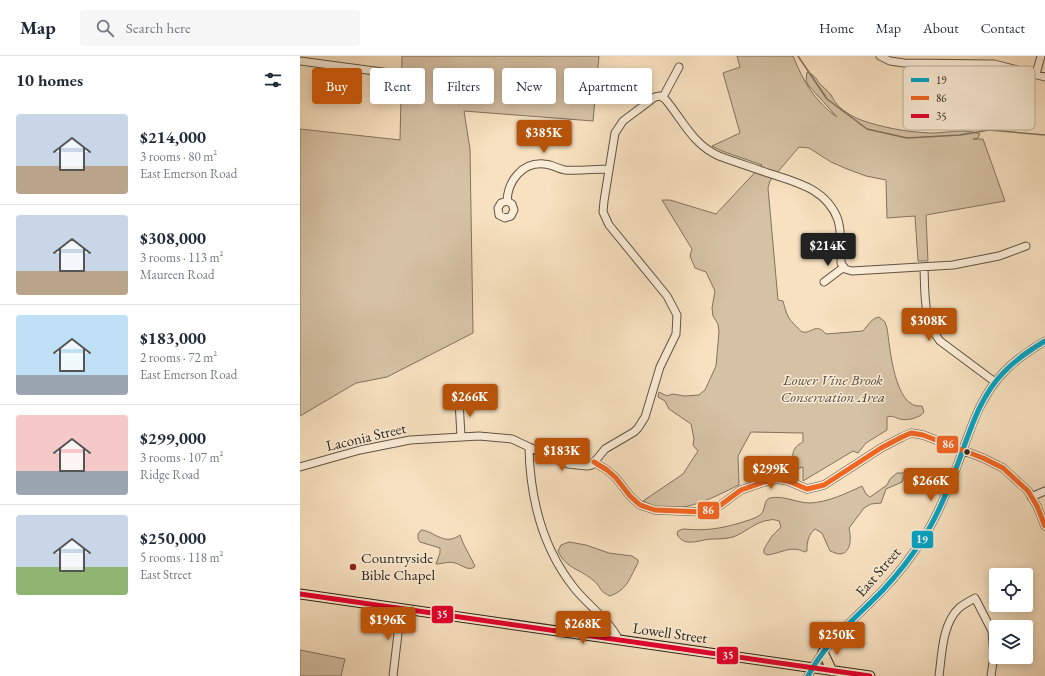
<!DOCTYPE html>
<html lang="en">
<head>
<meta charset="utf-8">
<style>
	:root { --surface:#fff; --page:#f6f6f7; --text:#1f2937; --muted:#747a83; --line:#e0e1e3; --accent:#b45309 }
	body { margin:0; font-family:"EB Garamond",serif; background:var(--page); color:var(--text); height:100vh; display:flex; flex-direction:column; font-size:15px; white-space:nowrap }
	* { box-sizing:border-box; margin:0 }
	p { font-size:13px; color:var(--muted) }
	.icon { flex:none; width:22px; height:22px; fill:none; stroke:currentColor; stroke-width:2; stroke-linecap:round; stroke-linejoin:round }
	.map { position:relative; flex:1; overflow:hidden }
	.drawer { display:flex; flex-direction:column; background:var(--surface); width:300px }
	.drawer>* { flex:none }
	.banner { position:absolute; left:12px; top:12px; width:380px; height:36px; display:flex; gap:8px }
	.fabs { position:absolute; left:689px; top:512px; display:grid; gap:8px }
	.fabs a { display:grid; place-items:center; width:44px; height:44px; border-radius:4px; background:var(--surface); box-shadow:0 2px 10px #0003; font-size:20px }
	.price { position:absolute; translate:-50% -34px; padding:0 9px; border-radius:4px; background:var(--accent); color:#fff; font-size:13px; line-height:26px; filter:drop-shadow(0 1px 2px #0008) }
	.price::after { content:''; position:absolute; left:50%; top:24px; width:12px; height:9px; margin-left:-6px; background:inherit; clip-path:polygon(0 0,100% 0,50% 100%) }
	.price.current { background:#222; color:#fff }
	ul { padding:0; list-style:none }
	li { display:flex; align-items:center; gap:12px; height:100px; padding:0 16px }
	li+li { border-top:1px solid var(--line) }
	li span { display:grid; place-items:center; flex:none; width:112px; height:80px; border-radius:4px; color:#555 }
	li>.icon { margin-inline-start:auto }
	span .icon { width:48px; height:48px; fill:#fffc; stroke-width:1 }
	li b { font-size:17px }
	h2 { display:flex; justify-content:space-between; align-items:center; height:48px; padding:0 16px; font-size:17px }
	.chip { padding:0 14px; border-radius:4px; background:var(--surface); box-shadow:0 2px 10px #0003; font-size:14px; line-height:36px }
	.chip.current { background:var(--accent); color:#fff }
	header { display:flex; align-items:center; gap:24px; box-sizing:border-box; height:56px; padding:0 20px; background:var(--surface); border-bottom:1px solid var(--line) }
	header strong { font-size:19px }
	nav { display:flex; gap:22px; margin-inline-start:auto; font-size:14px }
	.search { width:280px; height:36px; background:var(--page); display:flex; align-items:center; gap:10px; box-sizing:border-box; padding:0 14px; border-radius:4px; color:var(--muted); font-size:15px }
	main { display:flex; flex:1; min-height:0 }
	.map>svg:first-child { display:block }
</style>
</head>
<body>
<header>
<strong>Map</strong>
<div class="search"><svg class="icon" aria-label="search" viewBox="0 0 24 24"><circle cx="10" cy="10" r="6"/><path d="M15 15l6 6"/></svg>Search here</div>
<nav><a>Home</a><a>Map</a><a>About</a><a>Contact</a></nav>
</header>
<main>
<section class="drawer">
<h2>10 homes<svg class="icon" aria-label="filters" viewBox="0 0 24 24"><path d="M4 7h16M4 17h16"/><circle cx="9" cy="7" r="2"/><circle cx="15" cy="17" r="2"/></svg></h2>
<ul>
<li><span style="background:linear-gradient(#c9d6e8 65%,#b9a48a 0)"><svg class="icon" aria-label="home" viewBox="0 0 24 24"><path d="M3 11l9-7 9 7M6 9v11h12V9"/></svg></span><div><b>$214,000</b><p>3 rooms · 80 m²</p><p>East Emerson Road</p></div></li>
<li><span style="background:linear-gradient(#c9d6e8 70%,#b9a48a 0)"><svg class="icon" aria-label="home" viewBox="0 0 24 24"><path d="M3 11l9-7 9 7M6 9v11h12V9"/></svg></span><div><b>$308,000</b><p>3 rooms · 113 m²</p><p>Maureen Road</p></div></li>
<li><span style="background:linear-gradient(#bfe0f5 75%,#9aa5b1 0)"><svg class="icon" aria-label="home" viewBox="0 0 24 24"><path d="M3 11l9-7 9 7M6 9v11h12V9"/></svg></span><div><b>$183,000</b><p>2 rooms · 72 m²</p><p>East Emerson Road</p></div></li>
<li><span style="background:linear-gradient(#f6c9c9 70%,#9aa5b1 0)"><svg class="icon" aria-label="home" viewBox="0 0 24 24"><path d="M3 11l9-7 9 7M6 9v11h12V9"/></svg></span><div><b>$299,000</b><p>3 rooms · 107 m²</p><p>Ridge Road</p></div></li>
<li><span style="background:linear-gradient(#c9d6e8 65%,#8fb573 0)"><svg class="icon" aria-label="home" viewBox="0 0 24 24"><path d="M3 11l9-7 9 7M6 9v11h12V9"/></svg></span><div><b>$250,000</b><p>5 rooms · 118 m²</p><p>East Street</p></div></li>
</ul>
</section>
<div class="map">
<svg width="745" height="620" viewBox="0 0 745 620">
	<rect width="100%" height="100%" fill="#f8e1c0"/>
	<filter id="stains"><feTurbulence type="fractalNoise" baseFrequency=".005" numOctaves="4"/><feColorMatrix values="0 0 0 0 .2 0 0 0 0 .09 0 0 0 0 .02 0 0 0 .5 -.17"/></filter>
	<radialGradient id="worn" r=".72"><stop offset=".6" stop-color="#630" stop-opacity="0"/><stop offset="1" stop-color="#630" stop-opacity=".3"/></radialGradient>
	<path fill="#d5c1a4" stroke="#81725e" d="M 102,0 L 299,0 L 293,65 L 164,55 L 170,93 L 173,277 L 87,321 L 56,327 L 0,360 L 0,73 L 100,84 Z
		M 437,0 L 493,0 C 503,25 515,46 537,61 L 509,30 L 506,25 L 507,16 C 514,18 516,23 520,28 C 524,32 528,35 531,39 C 533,42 534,45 536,47 C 541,54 553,61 561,64 C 584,72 607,76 631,77 C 647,77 665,72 680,78 L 678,82 L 673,83 L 683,83 L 705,145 L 626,159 L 628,205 L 618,205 L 615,160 L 587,162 L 586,124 L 566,120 L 547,113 L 531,106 L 509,92 L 499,91 L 470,125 L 468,132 L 478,244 L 483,245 C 487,259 487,262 498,272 C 499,273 501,276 503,276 C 511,278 516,266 526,278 L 563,275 C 567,270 572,262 579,261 L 585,266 L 587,272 C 590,290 594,354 622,350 L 624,356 C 620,362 607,365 600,363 C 595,362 593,359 587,361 L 587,374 L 566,387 L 558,397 L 553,395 L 503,425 L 503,411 L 496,413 L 494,411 C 492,399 491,392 503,386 L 503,377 L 451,376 L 438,400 L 439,429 C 412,442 373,464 343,445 L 383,418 L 398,395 L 393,389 L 394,383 L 391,368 L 369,353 L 365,345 L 358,341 L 359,336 L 367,340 L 372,338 L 385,340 L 399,339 L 405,334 L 416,310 L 419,276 L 418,268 L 413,260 L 412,252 L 415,235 L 406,216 L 395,212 L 390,200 L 392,193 L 362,144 L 370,144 L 416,158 L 462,109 L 422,95 L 412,90 L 440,77 L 423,17 L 440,11 Z
		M 597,417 L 605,417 L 602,426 L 586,433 L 581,447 L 571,448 L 564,452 L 549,472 C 551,480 552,497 540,498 C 537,498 533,496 530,495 L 522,477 L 515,473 C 508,479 507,486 507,495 L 505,496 C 490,489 483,497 467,499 L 464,497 L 464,493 L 472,480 L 481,471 L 479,465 C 476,464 472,463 470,464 C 456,465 445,477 433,481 C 426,483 418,483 411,483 C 399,484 384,492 377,478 L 378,475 L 383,473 C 406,475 420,473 443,466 C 448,464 455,463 460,459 C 466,455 463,444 470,442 C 483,439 497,447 510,447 C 528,446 545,438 562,430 L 566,438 L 570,441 L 587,429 L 590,423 Z
		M 121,474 C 133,474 144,491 160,479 L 163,487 L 175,510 L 173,512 C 166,514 162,509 155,507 C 148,505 143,508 136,508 L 140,497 L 140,492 L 120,486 L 118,483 L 118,478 Z
		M 269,486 L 286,489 L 309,497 L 332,500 L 338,504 L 338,507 C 329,523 328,533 310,540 C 297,534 302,531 294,525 C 281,513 266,513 258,495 L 261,489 Z
		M 0,594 L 45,603 L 41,620 L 0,620 Z"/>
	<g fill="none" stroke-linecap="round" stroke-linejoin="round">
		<path stroke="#7d6f5b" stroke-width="1.5" d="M 498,0 L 527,43 L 567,73 L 607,82 L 660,79 L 689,74 L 745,79"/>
		<g stroke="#605343" stroke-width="9">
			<path id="minor" d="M 580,0 L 590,5 L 604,7 L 694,8 L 745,21
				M 0,5 L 97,18
				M 736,18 L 741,0
				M 363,41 L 379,11
				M 207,145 L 201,147 L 198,152 L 199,159 L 205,162 L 211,160 L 214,154 L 212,148 L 207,145 C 208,125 222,106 244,108 C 251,108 258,113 265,114 C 279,115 295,113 309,113
				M 624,211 C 625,237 623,265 640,285 L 695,326
				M 524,226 L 544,211
				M 159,345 L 161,380
				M 229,391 L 268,408 L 287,410 L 292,409 L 305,393 L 334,376 L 338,372 L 345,361 L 360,311 L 376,278 L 377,259 L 367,240 L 309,169 L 303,156 L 304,145 L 315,77 L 323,65 L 355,41 L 360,40 L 365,43 C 382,63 393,89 419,100 C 435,106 451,111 468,117 C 496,126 527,133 538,164 C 542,178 541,193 541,207 L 545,213 L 552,215 L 653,209 L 699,200 L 726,190
				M 294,406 L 307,414 L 316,422 L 330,440 L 340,449 L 355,454 L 404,456 L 418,451 L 441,434 L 464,426 L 477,423 L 488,425 L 507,433 L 524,429 L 581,392 L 602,381 L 611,377 L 623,379 L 683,402 L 703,412 L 728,435 L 737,450 L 745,470
				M 0,411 L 60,394 L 110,384 L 179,380 L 212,383 L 229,391 C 230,443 242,492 275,533 C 289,550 309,564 319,584
				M 731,441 L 745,435
				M 93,620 L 101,552
				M 508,620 C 527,584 556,562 583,534 C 598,518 612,500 624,481 C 638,459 648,434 657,410 C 669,378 679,341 704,316 C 716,303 730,294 745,285
				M 639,620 C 642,598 642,568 659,552 C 664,548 670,545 675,542 L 692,575 L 694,600 L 691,620"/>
		</g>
		<g stroke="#2d2419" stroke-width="11">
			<path id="major" d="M 0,538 L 570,620
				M 523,596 L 532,615"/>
		</g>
		<use href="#minor" stroke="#faecd6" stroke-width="7"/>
		<use href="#major" stroke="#f8e1c0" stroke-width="9"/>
		<g stroke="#faecd6" stroke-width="8">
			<path id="bus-1" d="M 508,620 C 527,584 556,562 583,534 C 598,518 612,500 624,481 C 638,459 648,434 657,410 C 669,378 679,341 704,316 C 716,303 730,294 745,285"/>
		</g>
		<g stroke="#faecd6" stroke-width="8">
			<path id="bus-2" d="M 294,406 L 307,414 L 316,422 L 330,440 L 340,449 L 355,454 L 404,456 L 418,451 L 441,434 L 464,426 L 477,423 L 488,425 L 507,433 L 524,429 L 581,392 L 602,381 L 611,377 L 623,379 L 683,402 L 703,412 L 728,435 L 737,450 L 745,470"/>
		</g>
		<g stroke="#faecd6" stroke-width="8">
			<path id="bus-3" d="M 0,538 L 570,620"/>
		</g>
		<use href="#bus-1" stroke="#02a2c5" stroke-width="5"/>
		<use href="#bus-2" stroke="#f26522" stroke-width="5"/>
		<use href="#bus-3" stroke="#e4002b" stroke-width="5"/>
	</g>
	<circle fill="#2d2419" stroke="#faecd6" stroke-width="1.5" cx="667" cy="396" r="3.5"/>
	<circle fill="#8f2418" stroke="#faecd6" stroke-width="1.5" cx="53" cy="511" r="4"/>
	<g text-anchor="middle" stroke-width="3" stroke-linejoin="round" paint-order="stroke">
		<g font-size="15" font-style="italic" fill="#574b3c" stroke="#faecd6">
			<text x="533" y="329">Lower Vine Brook<tspan x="533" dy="17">Conservation Area</tspan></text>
		</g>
		<g font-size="15" fill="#2d2419" stroke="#faecd6">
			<text transform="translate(66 381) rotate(-13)" y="5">Laconia Street</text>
			<text transform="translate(578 516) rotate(-49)" y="5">East Street</text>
			<text transform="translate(370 577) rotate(8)" y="5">Lowell Street</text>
		</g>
		<g font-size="15" fill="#2d2419" stroke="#faecd6" text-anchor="start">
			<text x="61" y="507">Countryside<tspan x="61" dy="17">Bible Chapel</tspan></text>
		</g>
	</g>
	<rect x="603" y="10" width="132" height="64" rx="6" fill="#faecd6" stroke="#bcb09d" stroke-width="1"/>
	<rect x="611" y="22" width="18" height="4" fill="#02a2c5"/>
	<rect x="611" y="40" width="18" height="4" fill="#f26522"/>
	<rect x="611" y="58" width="18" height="4" fill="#e4002b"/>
	<g font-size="11" fill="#2d2419">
		<text x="636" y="28">19</text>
		<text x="636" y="46">86</text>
		<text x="636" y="64">35</text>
	</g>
	<g stroke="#faecd6" stroke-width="1.5">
		<rect x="636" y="379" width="23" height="19" rx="4" fill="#f26522"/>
		<rect x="397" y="445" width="23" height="19" rx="4" fill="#f26522"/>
		<rect x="611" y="474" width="23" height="19" rx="4" fill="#02a2c5"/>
		<rect x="131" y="549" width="23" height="19" rx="4" fill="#e4002b"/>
		<rect x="416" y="590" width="23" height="19" rx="4" fill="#e4002b"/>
	</g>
	<g font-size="11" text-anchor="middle" font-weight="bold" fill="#fff">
		<text x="648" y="392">86</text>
		<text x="408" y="458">86</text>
		<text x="622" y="487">19</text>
		<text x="142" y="562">35</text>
		<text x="428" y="603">35</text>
	</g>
	<rect width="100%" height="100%" filter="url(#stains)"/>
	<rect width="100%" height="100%" fill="url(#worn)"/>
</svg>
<div class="fabs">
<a><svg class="icon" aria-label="locate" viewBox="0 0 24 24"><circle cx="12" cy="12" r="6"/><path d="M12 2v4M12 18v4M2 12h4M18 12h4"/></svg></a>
<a><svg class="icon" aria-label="layers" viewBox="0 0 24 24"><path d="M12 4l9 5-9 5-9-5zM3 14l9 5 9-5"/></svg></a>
</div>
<b class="price" style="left:244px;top:98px">$385K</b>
<b class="price current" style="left:528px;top:211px">$214K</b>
<b class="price" style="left:629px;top:286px">$308K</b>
<b class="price" style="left:170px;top:362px">$266K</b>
<b class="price" style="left:262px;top:416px">$183K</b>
<b class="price" style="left:471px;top:434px">$299K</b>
<b class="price" style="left:631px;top:446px">$266K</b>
<b class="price" style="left:88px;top:585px">$196K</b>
<b class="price" style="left:283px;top:589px">$268K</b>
<b class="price" style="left:537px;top:600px">$250K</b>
<div class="banner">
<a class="chip current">Buy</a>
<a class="chip">Rent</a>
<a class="chip">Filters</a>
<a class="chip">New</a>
<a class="chip">Apartment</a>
</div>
</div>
</main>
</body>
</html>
